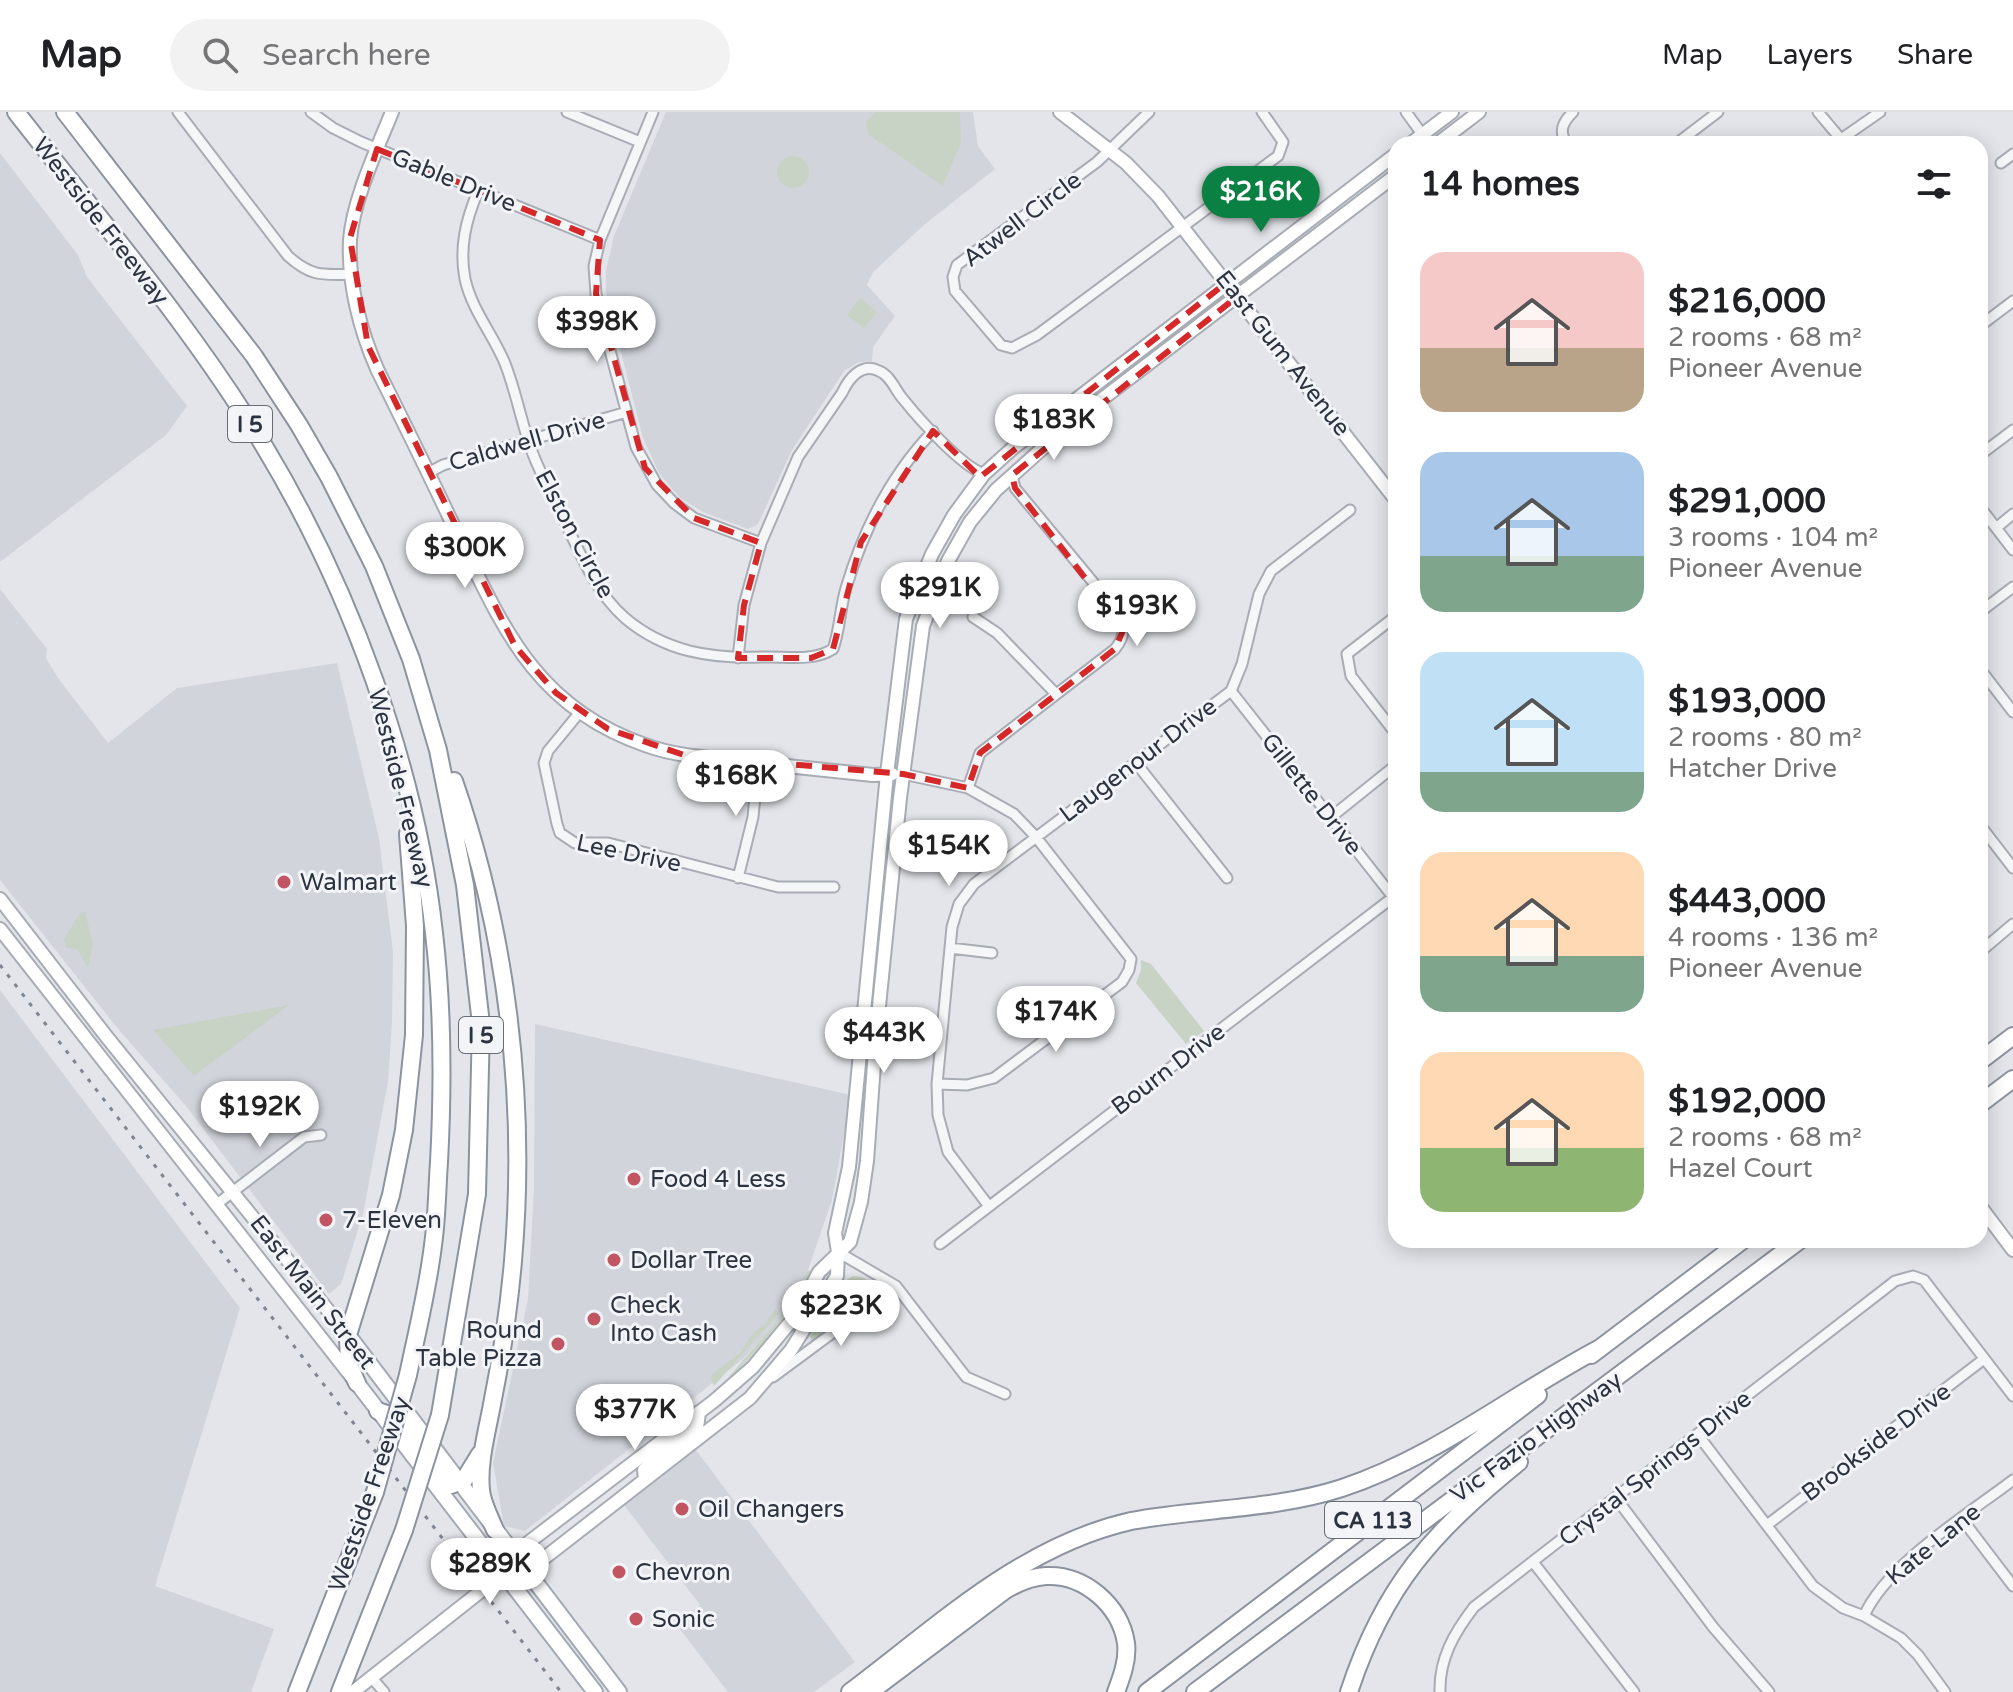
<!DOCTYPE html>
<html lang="en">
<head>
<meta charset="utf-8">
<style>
	:root { --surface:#fff; --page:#f2f2f2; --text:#202124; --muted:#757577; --line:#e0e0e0; --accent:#0b8043 }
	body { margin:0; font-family:"Varela Round",sans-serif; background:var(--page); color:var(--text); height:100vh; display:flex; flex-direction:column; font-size:30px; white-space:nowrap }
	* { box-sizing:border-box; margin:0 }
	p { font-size:26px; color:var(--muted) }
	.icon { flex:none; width:44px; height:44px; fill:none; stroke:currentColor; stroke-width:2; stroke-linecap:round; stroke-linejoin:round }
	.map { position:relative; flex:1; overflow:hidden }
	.sheet { position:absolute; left:1388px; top:24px; width:600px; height:1112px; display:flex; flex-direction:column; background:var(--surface); border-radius:24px; box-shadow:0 4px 20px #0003 }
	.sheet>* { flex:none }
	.price { position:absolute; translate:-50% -68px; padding:0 18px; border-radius:28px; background:#fff; color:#222; font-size:26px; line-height:52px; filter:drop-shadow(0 2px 4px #0008) }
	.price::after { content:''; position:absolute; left:50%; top:48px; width:24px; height:18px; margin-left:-12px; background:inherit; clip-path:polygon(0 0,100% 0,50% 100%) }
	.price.active { background:var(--accent); color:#fff }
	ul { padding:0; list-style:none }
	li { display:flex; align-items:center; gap:24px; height:200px; padding:0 32px }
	li span { display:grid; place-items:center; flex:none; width:224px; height:160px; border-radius:24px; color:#555 }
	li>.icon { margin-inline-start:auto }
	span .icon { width:96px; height:96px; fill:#fffc; stroke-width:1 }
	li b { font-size:34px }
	h2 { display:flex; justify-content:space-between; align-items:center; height:96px; padding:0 32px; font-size:34px }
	header { display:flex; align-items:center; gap:48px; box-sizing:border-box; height:112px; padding:0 40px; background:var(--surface); border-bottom:2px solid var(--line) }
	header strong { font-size:38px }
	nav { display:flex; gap:44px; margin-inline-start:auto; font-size:28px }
	.search { width:560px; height:72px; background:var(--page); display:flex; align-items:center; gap:20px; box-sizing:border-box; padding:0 28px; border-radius:44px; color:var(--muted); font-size:30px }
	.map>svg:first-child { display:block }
</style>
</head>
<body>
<header>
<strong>Map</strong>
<div class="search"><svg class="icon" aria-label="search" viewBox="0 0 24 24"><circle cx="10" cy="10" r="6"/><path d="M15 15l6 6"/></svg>Search here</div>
<nav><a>Map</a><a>Layers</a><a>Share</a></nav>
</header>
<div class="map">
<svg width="2013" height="1580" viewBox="0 0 2013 1580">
	<rect width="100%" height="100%" fill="#e3e5ea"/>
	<path fill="#d1d4db" d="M 666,0 L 973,0 L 978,34 L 995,57 L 924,113 L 873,160 L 867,173 L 895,204 L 873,235 L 872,249 L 859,250 L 844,259 L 792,338 L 758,412 L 748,417 L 703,400 L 680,386 L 659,361 L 643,326 L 606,181 L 606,159 L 614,124 Z
		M 0,41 L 78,143 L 87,165 L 187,294 L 166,323 L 0,450 Z
		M 0,477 L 47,537 L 46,546 L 58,566 L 108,631 L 177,576 L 337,551 L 379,726 L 393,841 L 392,910 L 388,970 L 363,1102 L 341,1172 L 329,1182 L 186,994 L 119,918 L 0,768 Z
		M 0,878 L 240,1196 L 155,1474 L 274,1517 L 251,1580 L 0,1580 Z
		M 535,912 L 851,983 L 832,1088 L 799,1184 L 743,1247 L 525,1419 L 504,1414 L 493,1351 L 528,1187 L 534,1076 Z
		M 696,1338 L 855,1550 L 814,1580 L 728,1580 L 676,1512 L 700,1493 L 624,1393 Z"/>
	<path fill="#c8d3c5" d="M 875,0 L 960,0 L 961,30 L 943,74 L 868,22 L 866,10 Z
		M777 60a16 16 0 1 1 32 0a16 16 0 1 1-32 0Z
		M 860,186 L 877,200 L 864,216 L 847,203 Z
		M 85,800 L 93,832 L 88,856 L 78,838 L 66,835 L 64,827 L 80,801 Z
		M 1141,848 L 1151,852 L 1204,919 L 1186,932 L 1136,871 L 1141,858 Z
		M 289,893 L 194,964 L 153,918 Z
		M 808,1158 L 811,1159 L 810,1162 C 788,1202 762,1238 727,1267 L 781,1204 Z
		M 853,1164 L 862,1165 L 876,1174 L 875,1182 L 813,1230 L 810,1225 L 842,1171 Z
		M 775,1198 L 779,1201 L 714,1274 L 711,1267 L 712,1262 L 740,1241 L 752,1222 L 765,1212 Z"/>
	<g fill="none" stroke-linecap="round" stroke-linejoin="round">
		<g stroke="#a8acb4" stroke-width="13">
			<path id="street" d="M 178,0 L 288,144 C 311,165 323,163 353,162
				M 311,0 L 333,16 L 361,30 L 600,128
				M 567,0 L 640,30
				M 653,0 L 600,128 L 594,154 L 596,182 L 602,209 L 636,335 L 657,373 L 674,391 L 694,406 L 761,431
				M 1149,0 L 1097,50 L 957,153 L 953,165 L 955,179 L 1001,233 L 1012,236 L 1037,223 L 1278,44 L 1283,30 L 1262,0
				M 1406,0 L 1422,22
				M 1818,0 L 1845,32
				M 1567,32 C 1558,19 1563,10 1573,0
				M 1676,32 L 1718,0
				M 1834,32 L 1880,0
				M 2001,51 L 2013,42
				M 478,79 C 466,108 459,135 465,167 C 472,198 492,221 504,249 C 515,276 520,304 529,331 C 537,356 550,379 562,403 C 579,439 595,480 625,506 C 665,540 712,547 762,545 C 786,544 813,550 833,537 C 840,518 840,496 846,476 C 863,419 891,363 933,319
				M 1980,214 L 2013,189
				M 1980,343 L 2013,318
				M 428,361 L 443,353 L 627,300
				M 1980,395 L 2013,438
				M 1996,416 L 2013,402
				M 1980,500 L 2013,475
				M 1396,504 L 1347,542 L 1351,564 L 1396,622
				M 973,505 L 997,521 L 1056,582
				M 738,546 L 744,493 L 761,431 L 798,345 L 842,281 C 849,266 862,250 879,259 C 891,264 895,278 903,287 C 919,307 961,354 984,362
				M 1980,557 L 2013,600
				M 1231,579 L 1393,785
				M 1231,579 L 1242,552 L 1259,482 L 1271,459 L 1350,398
				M 580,600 L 548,639 L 544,651 L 557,712 L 560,721 L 575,731 L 608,731 L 778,775 L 834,775
				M 1136,651 L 1227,766
				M 903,662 L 968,676 L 1014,702 L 1036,725 L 1131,847 L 1129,858 L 1122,870 L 994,966 L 967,973 L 937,972
				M 968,676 L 980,641 L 1115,537 C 1128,521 1124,509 1112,493 L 1015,376 L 1012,363
				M 1330,706 L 1396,653
				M 1980,713 L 2013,756
				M 738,766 L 753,705 L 758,651
				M 950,836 L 992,841
				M 1980,840 L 2013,812
				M 217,1092 L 304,1025 L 321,1023
				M 988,1093 L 948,1040 L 938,1003 L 937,972 L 952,815 L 959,792 L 974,772 L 1231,579
				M 940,1132 L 1396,783
				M 838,1140 L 896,1174 L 966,1265 L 1005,1282
				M 773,1265 L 896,1174
				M 1698,1323 L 1813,1474 L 1843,1496 L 1864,1504 L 1901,1526 L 1918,1543 L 1945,1580
				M 1616,1386 L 1713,1515 L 1769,1580
				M 1962,1407 L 2013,1474
				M 1767,1413 L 1984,1247
				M 1533,1450 L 1634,1580
				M 1864,1504 C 1887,1452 1967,1403 2013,1368
				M 372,1566 L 384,1580
				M 1440,1580 C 1439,1547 1454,1521 1474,1495 L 1895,1169 L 1913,1164 L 1924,1168 L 2013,1284"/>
		</g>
		<g stroke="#a8acb4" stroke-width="16">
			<path id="secondary" d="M 392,0 C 377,37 353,88 350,128 C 348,172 360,219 378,259 C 404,311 430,364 455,417 C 502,513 534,595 645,633 C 675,644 708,646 740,649 C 784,654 828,658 873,663 L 892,662
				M 1060,0 L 1126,51 L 1158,84 L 1396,388
				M 1410,32 L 1452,0
				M 1437,32 L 1479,0
				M 0,787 L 106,924 L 348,1223
				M 0,817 L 351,1264
				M 1980,1094 L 2013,1138
				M 674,1343 L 677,1333 L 697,1316 L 699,1300
				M 645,1367 L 644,1358 L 664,1340 L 673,1322
				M 519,1449 L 543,1447 L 750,1286 L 791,1238 L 837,1164 L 838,1140 L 835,1121 L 849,1055 L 887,662 L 906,507 L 932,442 L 954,403 L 984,362 L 1013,336 L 1396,42
				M 353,1580 L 519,1449 L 529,1430 L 714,1289 L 753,1255 L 797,1202 L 819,1160 L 850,1130 L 861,1090 L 867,1049 L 876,924 L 900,686 L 923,514 L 948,449 L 970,410 L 996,378 L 1072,310 L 1396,63"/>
		</g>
		<g stroke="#a3a9b4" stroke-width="18">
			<path id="primary" d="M 348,1223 L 619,1580
				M 357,1271 L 595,1580"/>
		</g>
		<g stroke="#8c939f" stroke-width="20">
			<path id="highway" d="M 16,0 C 101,109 192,215 264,334 C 350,476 416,655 434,821 C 443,897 443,975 439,1050 C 437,1078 437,1106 433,1133 C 428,1176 417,1220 408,1263
				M 65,0 L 254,244 L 299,313 L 329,365 L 374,454 L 411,547 L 438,638 L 465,773 L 481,912 L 477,1082 L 440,1303
				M 454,669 C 507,822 527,987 513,1149 C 509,1195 502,1242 493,1287 C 488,1316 478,1349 481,1378 C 482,1391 490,1405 495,1418
				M 1980,949 L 2013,924
				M 1980,992 L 2013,967
				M 1591,1243 L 1743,1128
				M 357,1271 L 349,1253 L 348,1223 L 391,1083 L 404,1018 L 414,923 L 415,814 L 408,722
				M 378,1299 L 398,1306 L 451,1373 L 464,1368 L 480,1342
				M 297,1580 L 375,1380
				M 340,1580 L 404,1418
				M 850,1580 C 938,1514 1021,1434 1131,1409 C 1201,1396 1274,1398 1342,1376 C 1436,1345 1513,1282 1600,1236
				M 870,1580 L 1004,1479 C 1017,1471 1030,1465 1046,1464 C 1084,1462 1120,1493 1126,1531 C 1128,1548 1122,1564 1116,1580
				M 1147,1580 L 1538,1283
				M 1195,1580 L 1800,1128
				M 1349,1580 C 1384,1473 1433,1420 1519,1350"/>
		</g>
		<use href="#street" stroke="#f5f6f8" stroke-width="9"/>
		<use href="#secondary" stroke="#fff" stroke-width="12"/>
		<use href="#primary" stroke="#fff" stroke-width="14"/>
		<use href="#highway" stroke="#fff" stroke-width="16"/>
		<path stroke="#7e8592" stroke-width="3" stroke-dasharray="4 8" stroke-linecap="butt" d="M 0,853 L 561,1580"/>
		<g stroke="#8c939f" stroke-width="20" stroke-linecap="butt">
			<path id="highway-bridge" d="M 375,1380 L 408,1263
				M 404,1418 L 440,1303"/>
		</g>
		<use href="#highway-bridge" stroke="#fff" stroke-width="16"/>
	</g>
	<path fill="none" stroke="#d62828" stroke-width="6" stroke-dasharray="16 10" stroke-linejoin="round" d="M 377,37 L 600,128 L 596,182 L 645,356 L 694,406 L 761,431 L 744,493 L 738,546 L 811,546 L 833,537 L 861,430 L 933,319 L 980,365 L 1227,170 L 1238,184 L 1012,363 L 1015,376 L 1124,516 L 1115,537 L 980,641 L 968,676 L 903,662 L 684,643 L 608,617 L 556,581 L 515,534 L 368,234 L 350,126 Z"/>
	<g fill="#c15562" stroke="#f2f4f7" stroke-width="3">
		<circle cx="284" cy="770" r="8"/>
		<circle cx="634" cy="1067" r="8"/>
		<circle cx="326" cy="1108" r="8"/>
		<circle cx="614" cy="1148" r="8"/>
		<circle cx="594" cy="1207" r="8"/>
		<circle cx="558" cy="1232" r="8"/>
		<circle cx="682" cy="1397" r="8"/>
		<circle cx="619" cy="1460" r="8"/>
		<circle cx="636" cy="1507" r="8"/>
	</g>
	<g text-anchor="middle" stroke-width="6" stroke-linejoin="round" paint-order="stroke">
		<g fill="#f2f4f7" stroke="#676d77" stroke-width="2">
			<rect x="228" y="294" width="44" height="36" rx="6"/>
			<rect x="459" y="905" width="44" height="36" rx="6"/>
			<rect x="1325" y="1390" width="96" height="36" rx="6"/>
		</g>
		<g font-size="22" font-weight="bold" fill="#2c3340">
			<text x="250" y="320">I 5</text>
			<text x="481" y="931">I 5</text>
			<text x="1373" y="1416">CA 113</text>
		</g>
		<g font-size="24" fill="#2c3340" stroke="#f2f4f7">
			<text transform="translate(454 68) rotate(22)" y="8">Gable Drive</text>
			<text transform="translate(1022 107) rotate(-37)" y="8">Atwell Circle</text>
			<text transform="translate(101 109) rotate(52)" y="8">Westside Freeway</text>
			<text transform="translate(1283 241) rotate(52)" y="8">East Gum Avenue</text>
			<text transform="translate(527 329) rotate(-16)" y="8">Caldwell Drive</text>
			<text transform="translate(575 422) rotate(62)" y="8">Elston Circle</text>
			<text transform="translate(1138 648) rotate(-37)" y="8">Laugenour Drive</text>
			<text transform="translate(401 676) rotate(76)" y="8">Westside Freeway</text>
			<text transform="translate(1312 682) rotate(52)" y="8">Gillette Drive</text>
			<text transform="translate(629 741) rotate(12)" y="8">Lee Drive</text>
			<text transform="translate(1168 957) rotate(-37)" y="8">Bourn Drive</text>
			<text transform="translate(313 1180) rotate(52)" y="8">East Main Street</text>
			<text transform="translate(1536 1325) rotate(-36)" y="8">Vic Fazio Highway</text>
			<text transform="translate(1876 1330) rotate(-37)" y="8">Brookside Drive</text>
			<text transform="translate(1655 1356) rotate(-38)" y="8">Crystal Springs Drive</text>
			<text transform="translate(369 1382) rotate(-71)" y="8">Westside Freeway</text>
			<text transform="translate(1933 1432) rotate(-39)" y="8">Kate Lane</text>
		</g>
		<g font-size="24" fill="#2c3340" stroke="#f2f4f7" text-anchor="start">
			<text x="300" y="778">Walmart</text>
			<text x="650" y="1075">Food 4 Less</text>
			<text x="342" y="1116">7-Eleven</text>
			<text x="630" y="1156">Dollar Tree</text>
			<text x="610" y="1201">Check<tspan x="610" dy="28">Into Cash</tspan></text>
			<text x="542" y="1226" text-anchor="end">Round<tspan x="542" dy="28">Table Pizza</tspan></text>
			<text x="698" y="1405">Oil Changers</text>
			<text x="635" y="1468">Chevron</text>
			<text x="652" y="1515">Sonic</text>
		</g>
	</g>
</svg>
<b class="price active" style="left:1261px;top:122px">$216K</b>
<b class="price" style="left:597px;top:252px">$398K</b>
<b class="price" style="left:1054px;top:350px">$183K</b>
<b class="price" style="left:465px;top:478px">$300K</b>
<b class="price" style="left:940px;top:518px">$291K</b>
<b class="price" style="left:1137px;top:536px">$193K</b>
<b class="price" style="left:736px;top:706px">$168K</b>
<b class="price" style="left:949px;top:776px">$154K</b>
<b class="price" style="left:1056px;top:942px">$174K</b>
<b class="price" style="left:884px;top:963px">$443K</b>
<b class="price" style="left:260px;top:1037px">$192K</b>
<b class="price" style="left:841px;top:1236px">$223K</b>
<b class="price" style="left:635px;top:1340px">$377K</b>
<b class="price" style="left:490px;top:1494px">$289K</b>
<section class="sheet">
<h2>14 homes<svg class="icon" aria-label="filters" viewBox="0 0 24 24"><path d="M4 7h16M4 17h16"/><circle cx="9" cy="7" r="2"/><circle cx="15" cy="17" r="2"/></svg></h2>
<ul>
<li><span style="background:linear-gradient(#f6c9c9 60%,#b9a48a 0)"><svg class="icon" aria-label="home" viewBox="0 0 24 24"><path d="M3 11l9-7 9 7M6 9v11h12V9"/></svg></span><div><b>$216,000</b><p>2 rooms · 68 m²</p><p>Pioneer Avenue</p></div></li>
<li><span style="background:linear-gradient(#a9c7e8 65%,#7fa58c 0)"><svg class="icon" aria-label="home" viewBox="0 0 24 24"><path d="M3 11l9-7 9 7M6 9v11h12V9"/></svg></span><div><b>$291,000</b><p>3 rooms · 104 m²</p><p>Pioneer Avenue</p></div></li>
<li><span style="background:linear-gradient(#bfe0f5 75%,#7fa58c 0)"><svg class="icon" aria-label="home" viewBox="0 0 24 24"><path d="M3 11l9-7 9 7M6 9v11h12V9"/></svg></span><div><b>$193,000</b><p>2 rooms · 80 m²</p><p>Hatcher Drive</p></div></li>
<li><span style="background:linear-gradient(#ffd9b3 65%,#7fa58c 0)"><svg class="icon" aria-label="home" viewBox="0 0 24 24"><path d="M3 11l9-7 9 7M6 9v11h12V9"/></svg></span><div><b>$443,000</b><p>4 rooms · 136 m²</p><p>Pioneer Avenue</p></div></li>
<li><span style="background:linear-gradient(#ffd9b3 60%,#8fb573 0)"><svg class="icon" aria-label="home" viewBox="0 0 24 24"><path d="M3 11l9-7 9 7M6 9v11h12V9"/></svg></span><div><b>$192,000</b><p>2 rooms · 68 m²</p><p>Hazel Court</p></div></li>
</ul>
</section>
</div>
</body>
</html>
